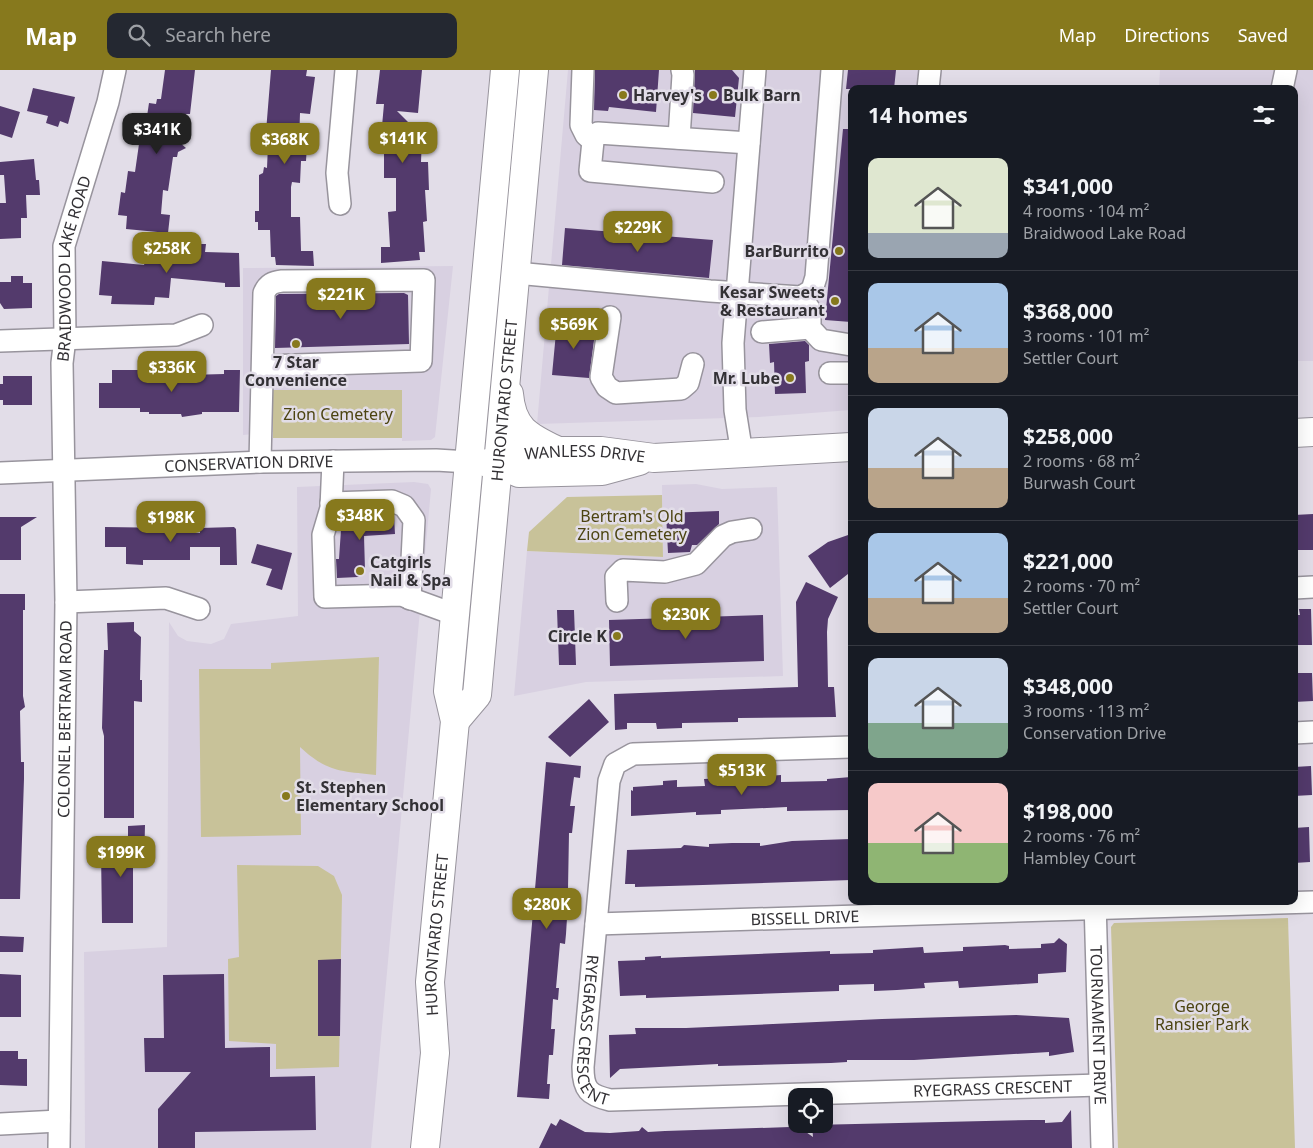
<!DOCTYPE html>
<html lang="en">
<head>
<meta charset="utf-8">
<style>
	:root { --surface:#171b24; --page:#242831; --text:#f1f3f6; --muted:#9ea1a6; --line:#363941; --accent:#87791d }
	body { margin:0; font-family:"Noto Sans",sans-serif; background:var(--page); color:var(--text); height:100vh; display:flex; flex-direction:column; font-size:19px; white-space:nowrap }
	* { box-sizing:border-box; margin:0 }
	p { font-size:16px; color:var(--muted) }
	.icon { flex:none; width:28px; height:28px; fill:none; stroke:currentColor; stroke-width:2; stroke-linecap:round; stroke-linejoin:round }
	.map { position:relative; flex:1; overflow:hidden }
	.sheet { position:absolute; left:848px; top:15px; width:450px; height:820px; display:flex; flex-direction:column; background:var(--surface); border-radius:10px; box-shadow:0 5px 20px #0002 }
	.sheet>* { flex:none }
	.tools { position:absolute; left:788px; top:1018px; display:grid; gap:10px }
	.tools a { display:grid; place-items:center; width:45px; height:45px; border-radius:10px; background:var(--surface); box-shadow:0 5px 20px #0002; font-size:25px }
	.price { position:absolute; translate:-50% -42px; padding:0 11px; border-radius:10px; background:var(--accent); color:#fff; font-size:16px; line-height:32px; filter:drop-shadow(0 1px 2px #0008) }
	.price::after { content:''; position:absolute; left:50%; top:30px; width:15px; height:11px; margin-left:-8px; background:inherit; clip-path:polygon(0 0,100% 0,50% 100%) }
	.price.on { background:#222; color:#fff }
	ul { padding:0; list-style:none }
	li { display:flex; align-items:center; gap:15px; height:125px; padding:0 20px }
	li+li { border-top:1px solid var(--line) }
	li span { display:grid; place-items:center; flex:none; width:140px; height:100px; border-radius:10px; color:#555 }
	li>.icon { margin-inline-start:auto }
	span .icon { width:60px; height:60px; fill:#fffc; stroke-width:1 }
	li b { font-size:21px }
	h2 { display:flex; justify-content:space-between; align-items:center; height:60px; padding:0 20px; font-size:21px }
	header { display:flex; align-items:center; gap:30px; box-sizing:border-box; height:70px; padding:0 25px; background:var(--accent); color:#fff }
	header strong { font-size:24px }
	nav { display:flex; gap:28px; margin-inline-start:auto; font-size:18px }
	.search { width:350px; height:45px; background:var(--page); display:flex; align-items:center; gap:12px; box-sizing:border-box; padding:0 18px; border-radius:10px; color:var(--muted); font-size:19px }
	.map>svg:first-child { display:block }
</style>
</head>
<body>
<header>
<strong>Map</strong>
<div class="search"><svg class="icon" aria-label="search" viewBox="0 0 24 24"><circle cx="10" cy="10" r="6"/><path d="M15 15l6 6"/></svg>Search here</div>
<nav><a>Map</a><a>Directions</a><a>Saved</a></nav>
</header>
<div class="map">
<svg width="1313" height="1078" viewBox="0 0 1313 1078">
	<rect width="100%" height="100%" fill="#e2dde8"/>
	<path fill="#d8d0e1" d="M 568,0 L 942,0 L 940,19 L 851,19 L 851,340 L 759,347 L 537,354 Z
		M 1160,0 L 1313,0 L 1313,291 L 1294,291 L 1294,19 L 1159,19 Z
		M 453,196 L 435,367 L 431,370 L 402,371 L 402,320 L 274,320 L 273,362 L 243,365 L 243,198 Z
		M 414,412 L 428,414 L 431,419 L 371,1078 L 85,1078 L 84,882 L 167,877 L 169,552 L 178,566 L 187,571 L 211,574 L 224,569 L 231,554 L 298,546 L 297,417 Z
		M 696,414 L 722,419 L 777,417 L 783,606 L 586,612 L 514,626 L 527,481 L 663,487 L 662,415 Z"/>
	<path fill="#c8c299" d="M 273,320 L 402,320 L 402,368 L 273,368 Z
		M 662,425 L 663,487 L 527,481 L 529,462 L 567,427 Z
		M 379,587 L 376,705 C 340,701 327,702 300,677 L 301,765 L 201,767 L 199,599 L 271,599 L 271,593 Z
		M 237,795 L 318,796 L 334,806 L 342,825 L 339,997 L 276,999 L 276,974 L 229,971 L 228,889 L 239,887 Z
		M 1288,848 L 1295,1078 L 1118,1078 L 1111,857 L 1114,853 Z"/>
	<path fill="#533a6c" d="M 165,0 L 195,0 L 190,44 L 184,44 L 179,72 L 186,78 L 178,82 L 177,87 L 173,87 L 168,121 L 163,120 L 161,144 L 170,145 L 168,163 L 126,159 L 127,146 L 118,145 L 121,122 L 125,123 L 128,101 L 135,102 L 142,53 L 146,53 L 149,33 L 156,34 L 157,29 L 161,29 Z
		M 271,0 L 307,0 L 306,6 L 315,7 L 310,44 L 300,43 L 299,74 L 307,75 L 306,91 L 301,91 L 300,113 L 292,112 L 291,117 L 291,147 L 300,147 L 301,181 L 313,181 L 314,196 L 276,195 L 275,187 L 271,187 L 270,160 L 258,160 L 258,152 L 255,152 L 255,141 L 259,141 L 259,105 L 263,103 L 264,97 L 267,98 L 268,75 L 265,74 Z
		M 380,0 L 422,0 L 418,43 L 397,41 L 422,66 L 421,92 L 428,92 L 429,120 L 425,120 L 427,151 L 423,152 L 425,182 L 419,182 L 420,190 L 381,193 L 381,177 L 390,177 L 388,142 L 396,141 L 396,108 L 384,108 L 384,82 L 372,81 L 373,66 L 381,67 L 384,34 L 376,34 Z
		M 595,0 L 659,0 L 656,42 L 609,37 L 608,41 L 594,40 Z
		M 695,0 L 732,0 L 739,8 L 735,47 L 693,43 Z
		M 848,0 L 896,0 L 894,19 L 846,19 Z
		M 33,18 L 75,27 L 68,54 L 60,51 L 58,57 L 46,53 L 48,46 L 27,41 Z
		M 0,36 L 20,42 L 12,68 L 0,64 Z
		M 843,59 L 851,59 L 851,252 L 825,250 Z
		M 34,89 L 36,110 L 39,110 L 40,125 L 26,125 L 27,148 L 21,148 L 21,168 L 0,169 L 0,133 L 6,133 L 4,105 L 0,105 L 0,92 Z
		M 565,158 L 713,170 L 709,208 L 562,195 Z
		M 180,169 L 201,170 L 201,174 L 206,174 L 205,182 L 239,183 L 240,217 L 225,217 L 225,213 L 171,208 L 169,228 L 155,227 L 154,235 L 111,234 L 112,226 L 99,225 L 102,191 L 144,195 L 145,192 L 153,193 L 153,189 L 178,192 Z
		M 11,206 L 23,206 L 23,213 L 32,213 L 32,238 L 4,239 L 0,233 L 0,212 L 11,212 Z
		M 404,223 L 408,225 L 409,274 L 275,278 L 276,226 L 279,224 Z
		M 557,252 L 596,255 L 589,308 L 552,305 Z
		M 805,271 L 809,275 L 809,291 L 805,292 L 806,323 L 775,324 L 774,292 L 770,293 L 769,274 Z
		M 112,300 L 154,300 L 154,310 L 165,309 L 168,313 L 189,312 L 188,305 L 224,304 L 224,300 L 240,300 L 239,342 L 202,342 L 202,344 L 182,347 L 181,344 L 149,344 L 149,342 L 140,342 L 140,338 L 99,338 L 99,313 L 112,313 Z
		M 3,306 L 32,306 L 32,335 L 3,335 L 3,330 L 0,330 L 0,314 L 3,314 Z
		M 719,441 L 719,454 L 697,475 L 692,475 L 690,482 L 668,483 L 666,443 Z
		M 390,444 L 394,446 L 395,464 L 364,466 L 365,500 L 358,507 L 337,508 L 336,489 L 339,489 L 342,445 Z
		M 1313,444 L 1313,480 L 1294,480 L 1294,445 Z
		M 0,447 L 37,447 L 21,457 L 21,490 L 0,490 Z
		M 105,457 L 175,458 L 175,463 L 200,463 L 200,458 L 234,457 L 236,459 L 237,495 L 220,495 L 220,477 L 190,477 L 190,490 L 143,490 L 143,495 L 126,494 L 126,477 L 105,477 Z
		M 851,464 L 851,498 L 848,504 L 830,518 L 808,486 L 828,472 Z
		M 257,474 L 292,483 L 282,520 L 266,515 L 272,499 L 251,493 Z
		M 806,512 L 838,527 L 828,549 L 827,562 L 828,617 L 834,617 L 836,647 L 738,648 L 738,652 L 682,653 L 682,658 L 657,659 L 656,653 L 627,653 L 627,659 L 615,660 L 614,624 L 798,617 L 796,532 Z
		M 0,524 L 25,524 L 25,540 L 23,540 L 23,626 L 25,637 L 20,641 L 21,692 L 24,692 L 24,709 L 20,829 L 0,829 Z
		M 1299,539 L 1311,539 L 1312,575 L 1294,575 L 1294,545 L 1300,545 Z
		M 557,540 L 574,540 L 576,595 L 559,595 Z
		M 763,545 L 764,591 L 610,596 L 609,550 Z
		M 134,552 L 134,561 L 141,567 L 140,610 L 142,610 L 142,632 L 134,631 L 134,748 L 104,748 L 104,666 L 102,658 L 104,580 L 108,580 L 107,553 Z
		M 1294,603 L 1312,603 L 1313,631 L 1294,632 Z
		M 589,629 L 609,652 L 570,687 L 548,667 Z
		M 546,692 L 581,696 L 580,708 L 574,707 L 570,736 L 575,736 L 572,763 L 569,763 L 568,819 L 564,819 L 562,848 L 567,848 L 566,864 L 565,874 L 560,873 L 556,918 L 559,918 L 558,930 L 553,929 L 551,959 L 555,959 L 553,985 L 549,985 L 547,1014 L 550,1014 L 549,1029 L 517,1027 Z
		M 1311,696 L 1312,725 L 1294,726 L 1294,697 Z
		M 781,705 L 781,712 L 827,711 L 827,709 L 851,707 L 851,740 L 787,741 L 787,737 L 721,740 L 721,744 L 696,745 L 696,742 L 631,746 L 631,720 L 633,721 L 633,717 L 663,715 L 663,711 L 677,710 L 677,717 L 705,716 L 704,709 L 739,707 L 740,714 L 767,713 L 767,706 Z
		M 145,755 L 144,797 L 133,796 L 133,853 L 102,853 L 101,781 L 125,780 L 125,777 L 128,777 L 128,756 Z
		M 1309,757 L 1310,792 L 1294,793 L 1294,758 Z
		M 851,769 L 851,810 L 703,815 L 635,817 L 635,814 L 625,814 L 627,780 L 681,778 L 684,775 L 709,777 L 709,774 L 732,773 L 760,773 L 760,776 L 792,771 Z
		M 0,866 L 24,867 L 23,882 L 0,882 Z
		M 1059,868 L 1067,874 L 1066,902 L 1038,904 L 1038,913 L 959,918 L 958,911 L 924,913 L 925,918 L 897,920 L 874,921 L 874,914 L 839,915 L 839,921 L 646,928 L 646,925 L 620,926 L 618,891 L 645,890 L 645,887 L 661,886 L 661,888 L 830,881 L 830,884 L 873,883 L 873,880 L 923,877 L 924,883 L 963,881 L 963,877 L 986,876 L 1005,875 L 1009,876 L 1009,879 L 1041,878 L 1041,874 L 1054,873 Z
		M 341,889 L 340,966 L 318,966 L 318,890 Z
		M 0,904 L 21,905 L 21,947 L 0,947 Z
		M 224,904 L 225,978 L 270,977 L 270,1007 L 315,1006 L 316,1060 L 195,1062 L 195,1078 L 158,1078 L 158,1039 L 191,1002 L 145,1002 L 144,968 L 164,968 L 163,905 Z
		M 1016,945 L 1069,948 L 1074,982 L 1049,986 L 1049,982 L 914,990 L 847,990 L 847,992 L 831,993 L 718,996 L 718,994 L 620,999 L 610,1008 L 609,965 L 636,964 L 635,958 L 686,958 L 882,949 Z
		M 0,981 L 18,981 L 18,989 L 27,989 L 27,1016 L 0,1015 Z
		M 1071,1040 L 1072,1078 L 539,1078 L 551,1053 L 556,1056 L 560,1049 L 585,1062 L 610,1063 L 639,1061 L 642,1057 L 648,1062 L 665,1061 L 790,1057 L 793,1053 L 813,1067 L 812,1055 L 1032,1050 L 1045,1050 L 1045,1053 L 1062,1052 Z"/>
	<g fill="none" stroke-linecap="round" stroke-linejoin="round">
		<g stroke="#98949d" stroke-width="24">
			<g id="minor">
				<path d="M 583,0 L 581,55 L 586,65 L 593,71"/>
				<path d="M 928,19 L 930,0"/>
				<path d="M 1282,19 L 1286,0"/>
				<path d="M 679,68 L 683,5 L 682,0"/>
				<path d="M 713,112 L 590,101 L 593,71 L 598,63 L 749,73"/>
				<path d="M 340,134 L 337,103 L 346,0"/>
				<path d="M 516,203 L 710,221 L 801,227 L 812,220 L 816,207 L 832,0"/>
				<path d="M 801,227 L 810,240 L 810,258 L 821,270 L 851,275"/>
				<path d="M 610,247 L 601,307 L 607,317 L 616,323 L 681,319 L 688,313 L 693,294"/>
				<path d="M 762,262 L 810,258"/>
				<path d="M 0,271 L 176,265 L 202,255"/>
				<path d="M 830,303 L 851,303"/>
				<path d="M 742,384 L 735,340 L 733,273 L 755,0"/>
				<path d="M 333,391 L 331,438 L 323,465 L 325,527 L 401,525 L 456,545"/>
				<path d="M 260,392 L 264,223 C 268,214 273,212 282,211 L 424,210 L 421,291 L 263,296"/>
				<path id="s1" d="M 0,403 L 260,392 L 436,390 L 469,392"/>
				<path d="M 331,433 L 392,431 L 404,436 L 414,450 L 410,529"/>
				<path d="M 1294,518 L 1313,517"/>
				<path d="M 617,531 L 616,507 L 623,500 L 665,502 L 696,494 L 723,466 L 732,462 L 751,459"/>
				<path d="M 66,532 L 166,528 L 199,539"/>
				<path d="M 1294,663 L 1313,662"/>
				<path id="s2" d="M 851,677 L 633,684 L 615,694 L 609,711 L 583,997 C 583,1020 589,1025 610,1030 L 1100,1015"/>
				<path id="s3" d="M 1095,831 L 1102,1078"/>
				<path id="s4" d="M 596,854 L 1313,832"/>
				<path d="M 0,1054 L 59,1051"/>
				<path id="s5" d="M 59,1078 L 66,532 L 62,293 L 65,268 L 64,176 L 108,32 L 115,0"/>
			</g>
		</g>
		<g stroke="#98949d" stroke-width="30">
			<g id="major">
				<path d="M 509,324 C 512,360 529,367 558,381"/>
				<path d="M 1294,363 L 1313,362"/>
				<path d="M 488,393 L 497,393 L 519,403 L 602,401 L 639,391"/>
				<path id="s6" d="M 497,393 L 517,384 L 558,381 L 601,381 L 654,388 L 851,377"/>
				<path id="s7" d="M 455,651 L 477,625 L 534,0"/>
				<path id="s8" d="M 425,1078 L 435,983 L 430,912 L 455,651 L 448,621 L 505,0"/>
			</g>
		</g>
		<use href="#minor" stroke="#fff" stroke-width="21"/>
		<use href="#major" stroke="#fff" stroke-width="28"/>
	</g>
	<g fill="#87791d" stroke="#e2dde8" stroke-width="2">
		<circle cx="623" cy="25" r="5"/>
		<circle cx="713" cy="25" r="5"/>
		<circle cx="839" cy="181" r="5"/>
		<circle cx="835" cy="231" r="5"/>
		<circle cx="296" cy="274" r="5"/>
		<circle cx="790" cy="308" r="5"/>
		<circle cx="360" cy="501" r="5"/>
		<circle cx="617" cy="566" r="5"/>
		<circle cx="286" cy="726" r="5"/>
	</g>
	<g text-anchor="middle" stroke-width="5" stroke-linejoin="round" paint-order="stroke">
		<g font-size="16" font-weight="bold" fill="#333135" stroke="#e2dde8" text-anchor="start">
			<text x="633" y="31">Harvey's</text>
			<text x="723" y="31">Bulk Barn</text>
			<text x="829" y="187" text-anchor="end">BarBurrito</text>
			<text x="825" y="228" text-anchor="end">Kesar Sweets<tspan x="825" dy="18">&amp; Restaurant</tspan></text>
			<text x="296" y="298" text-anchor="middle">7 Star<tspan x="296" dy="18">Convenience</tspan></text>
			<text x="780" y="314" text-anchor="end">Mr. Lube</text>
			<text x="370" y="498">Catgirls<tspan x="370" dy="18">Nail &amp; Spa</tspan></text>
			<text x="607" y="572" text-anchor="end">Circle K</text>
			<text x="296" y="723">St. Stephen<tspan x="296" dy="18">Elementary School</tspan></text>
		</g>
		<g font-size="16" fill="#333135" stroke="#e2dde8">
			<text dy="6" stroke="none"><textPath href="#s5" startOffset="881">BRAIDWOOD LAKE ROAD</textPath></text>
			<text dy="6" stroke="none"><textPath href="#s7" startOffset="330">HURONTARIO STREET</textPath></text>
			<text dy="6" stroke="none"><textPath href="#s6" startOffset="90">WANLESS DRIVE</textPath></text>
			<text dy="6" stroke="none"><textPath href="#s1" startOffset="249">CONSERVATION DRIVE</textPath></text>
			<text dy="6" stroke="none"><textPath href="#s5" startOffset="429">COLONEL BERTRAM ROAD</textPath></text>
			<text dy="6" stroke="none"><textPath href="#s4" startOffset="209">BISSELL DRIVE</textPath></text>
			<text dy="6" stroke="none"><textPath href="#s8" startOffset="214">HURONTARIO STREET</textPath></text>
			<text dy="6" stroke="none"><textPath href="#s2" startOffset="511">RYEGRASS CRESCENT</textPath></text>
			<text dy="6" stroke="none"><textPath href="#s3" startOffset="124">TOURNAMENT DRIVE</textPath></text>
			<text dy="6" stroke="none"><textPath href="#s2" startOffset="975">RYEGRASS CRESCENT</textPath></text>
		</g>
		<g font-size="16" fill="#4c4411" stroke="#e2dde8">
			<text x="338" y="350">Zion Cemetery</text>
			<text x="632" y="452">Bertram's Old<tspan x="632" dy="18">Zion Cemetery</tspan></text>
			<text x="1202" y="942">George<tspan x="1202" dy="18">Ransier Park</tspan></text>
		</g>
	</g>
</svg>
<div class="tools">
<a><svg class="icon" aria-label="locate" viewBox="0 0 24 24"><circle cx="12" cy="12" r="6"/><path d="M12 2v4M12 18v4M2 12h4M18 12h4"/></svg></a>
</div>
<b class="price on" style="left:157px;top:85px">$341K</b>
<b class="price" style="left:403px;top:94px">$141K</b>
<b class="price" style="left:285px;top:95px">$368K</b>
<b class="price" style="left:638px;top:183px">$229K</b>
<b class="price" style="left:167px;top:204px">$258K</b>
<b class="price" style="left:341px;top:250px">$221K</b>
<b class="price" style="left:574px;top:280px">$569K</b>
<b class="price" style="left:172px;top:323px">$336K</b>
<b class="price" style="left:360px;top:471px">$348K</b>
<b class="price" style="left:171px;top:473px">$198K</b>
<b class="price" style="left:686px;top:570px">$230K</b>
<b class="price" style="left:742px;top:726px">$513K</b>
<b class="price" style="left:121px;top:808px">$199K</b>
<b class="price" style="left:547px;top:860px">$280K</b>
<section class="sheet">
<h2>14 homes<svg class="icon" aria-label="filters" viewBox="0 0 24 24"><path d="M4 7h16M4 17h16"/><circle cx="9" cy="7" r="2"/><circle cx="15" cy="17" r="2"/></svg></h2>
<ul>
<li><span style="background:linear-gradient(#dfe7d0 75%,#9aa5b1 0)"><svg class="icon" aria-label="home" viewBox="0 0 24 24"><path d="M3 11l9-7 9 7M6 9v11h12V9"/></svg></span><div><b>$341,000</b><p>4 rooms · 104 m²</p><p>Braidwood Lake Road</p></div></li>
<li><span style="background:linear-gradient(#a9c7e8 65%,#b9a48a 0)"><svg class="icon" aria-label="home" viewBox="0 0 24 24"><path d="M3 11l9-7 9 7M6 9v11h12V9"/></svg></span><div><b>$368,000</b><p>3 rooms · 101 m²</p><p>Settler Court</p></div></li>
<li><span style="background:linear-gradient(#c9d6e8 60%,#b9a48a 0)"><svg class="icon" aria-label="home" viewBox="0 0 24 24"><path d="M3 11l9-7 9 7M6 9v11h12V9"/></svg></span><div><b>$258,000</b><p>2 rooms · 68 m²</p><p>Burwash Court</p></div></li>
<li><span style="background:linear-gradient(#a9c7e8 65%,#b9a48a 0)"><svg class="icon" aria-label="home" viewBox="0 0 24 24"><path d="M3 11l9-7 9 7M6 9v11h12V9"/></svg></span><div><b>$221,000</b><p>2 rooms · 70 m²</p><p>Settler Court</p></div></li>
<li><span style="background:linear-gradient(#c9d6e8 65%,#7fa58c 0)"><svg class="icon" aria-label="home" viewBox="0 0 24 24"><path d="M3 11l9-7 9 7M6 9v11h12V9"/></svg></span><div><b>$348,000</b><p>3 rooms · 113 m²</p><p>Conservation Drive</p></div></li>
<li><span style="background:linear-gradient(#f6c9c9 60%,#8fb573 0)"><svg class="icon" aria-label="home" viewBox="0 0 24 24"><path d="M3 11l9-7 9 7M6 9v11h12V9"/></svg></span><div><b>$198,000</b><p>2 rooms · 76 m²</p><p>Hambley Court</p></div></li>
</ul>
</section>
</div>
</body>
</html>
